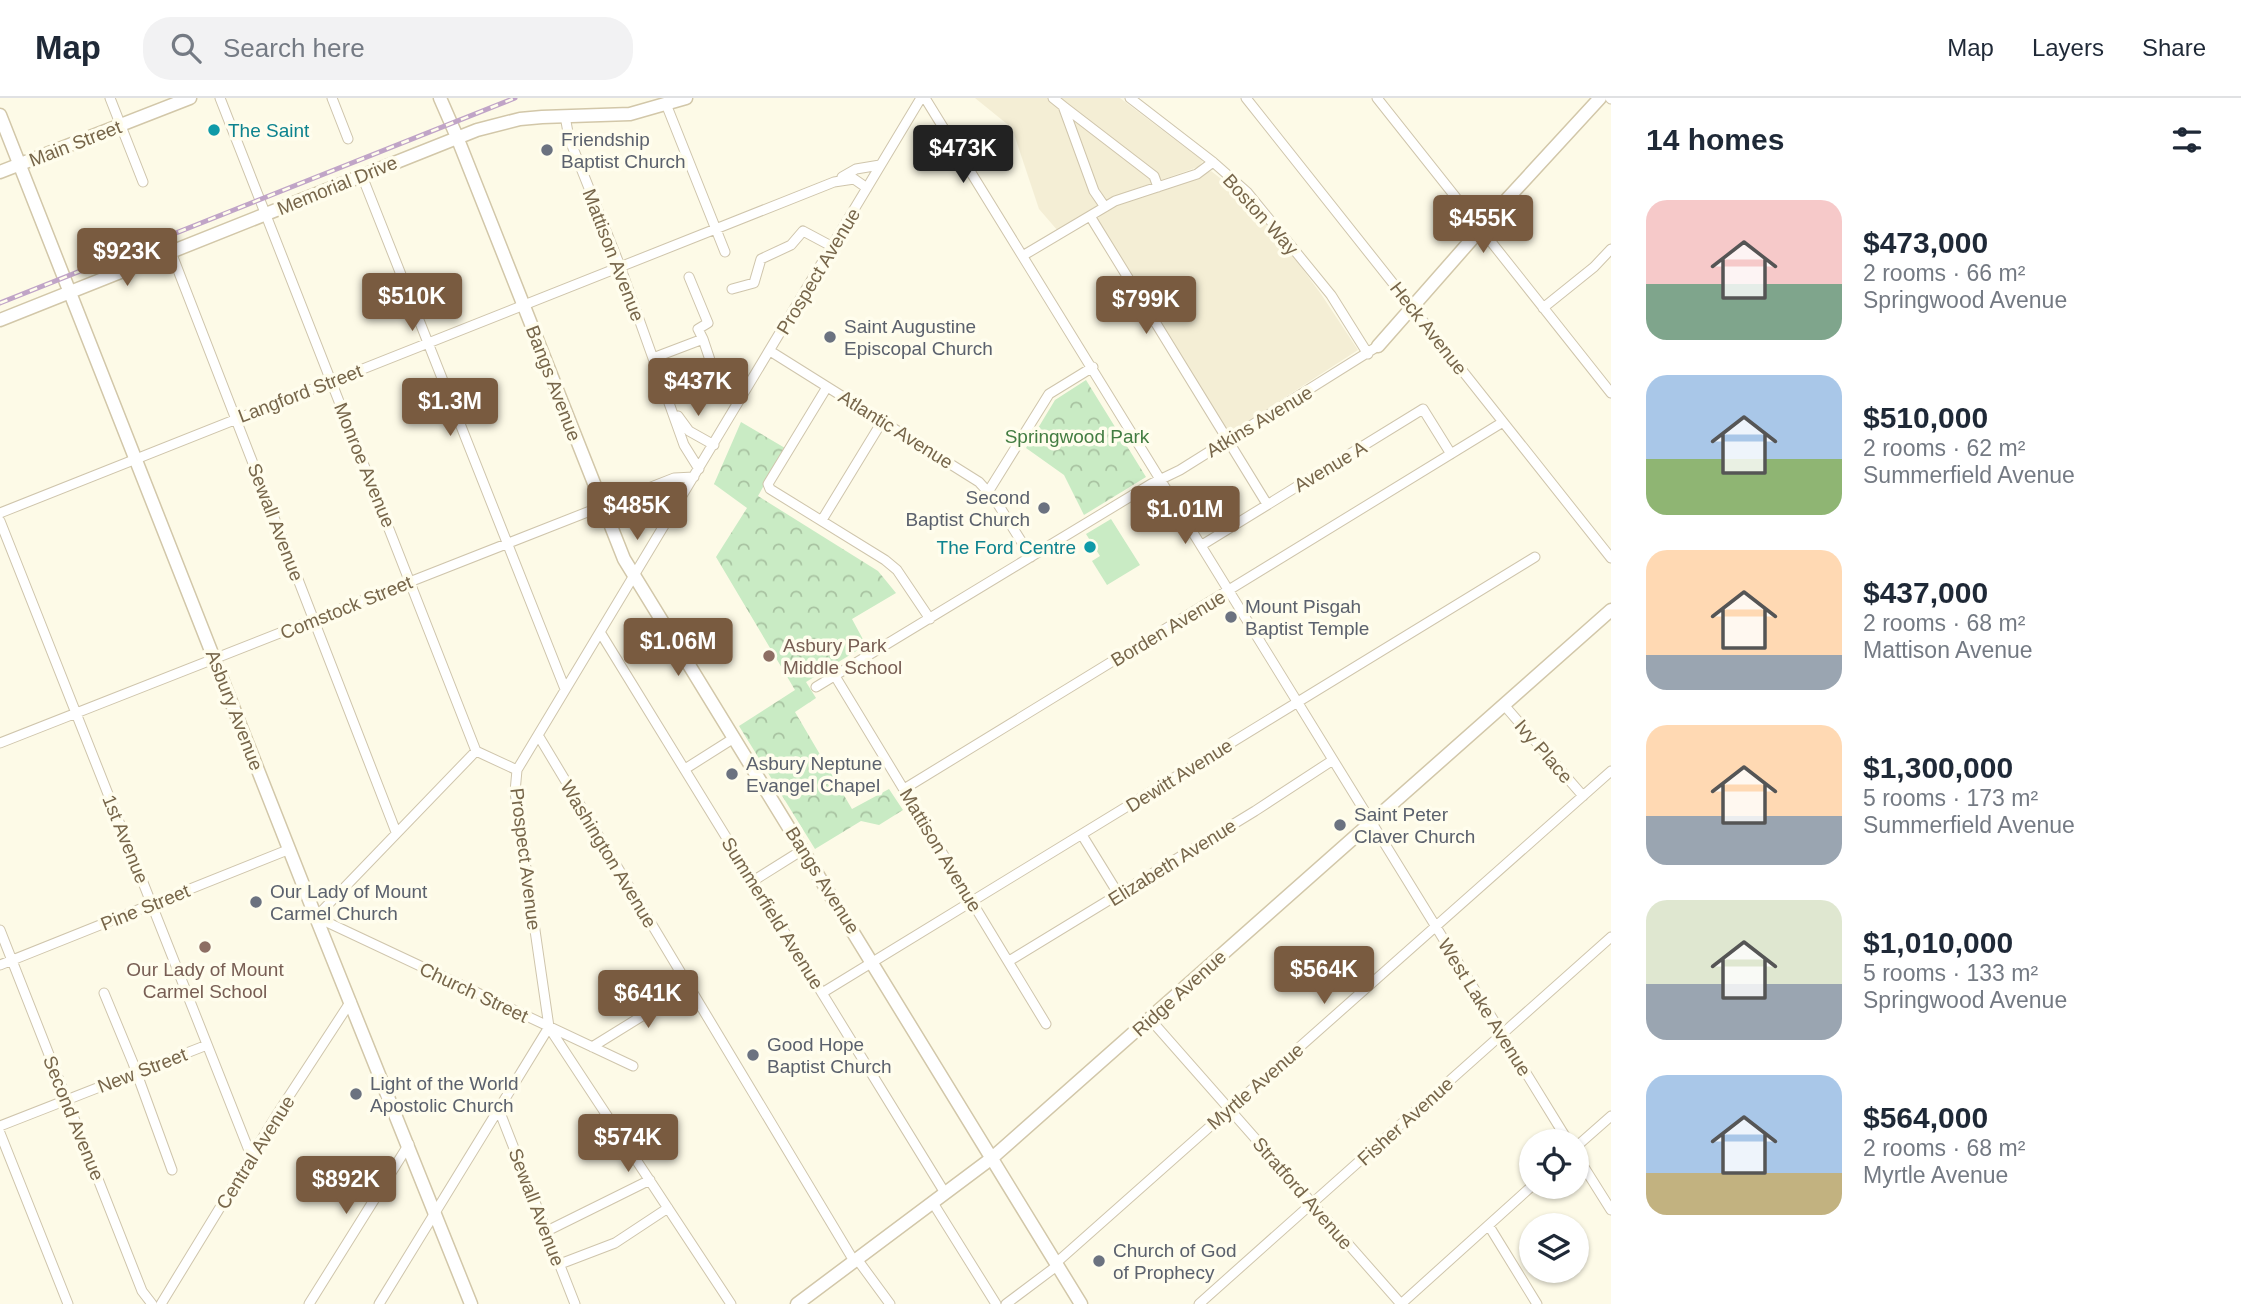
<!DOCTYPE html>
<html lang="en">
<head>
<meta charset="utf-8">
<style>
	:root { --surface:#fff; --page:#f2f2f3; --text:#1f2937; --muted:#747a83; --line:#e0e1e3; --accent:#795b40 }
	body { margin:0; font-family:Arial,sans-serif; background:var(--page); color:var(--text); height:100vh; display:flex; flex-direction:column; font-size:26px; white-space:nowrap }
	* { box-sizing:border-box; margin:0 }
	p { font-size:23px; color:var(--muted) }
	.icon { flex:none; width:38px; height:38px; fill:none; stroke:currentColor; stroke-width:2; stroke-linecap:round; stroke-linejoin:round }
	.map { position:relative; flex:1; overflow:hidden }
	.drawer { display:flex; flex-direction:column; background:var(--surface); width:630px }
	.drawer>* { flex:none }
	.tools { position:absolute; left:1519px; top:1031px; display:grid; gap:14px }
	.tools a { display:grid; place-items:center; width:70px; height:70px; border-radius:50%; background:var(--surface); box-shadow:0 2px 5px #0004; font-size:35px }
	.price { position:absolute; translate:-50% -60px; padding:0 16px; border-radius:7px; background:var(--accent); color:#fff; font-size:23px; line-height:46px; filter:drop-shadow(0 2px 4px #0008) }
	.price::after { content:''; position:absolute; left:50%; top:42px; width:21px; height:16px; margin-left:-10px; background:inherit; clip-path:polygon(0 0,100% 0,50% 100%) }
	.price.on { background:#222; color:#fff }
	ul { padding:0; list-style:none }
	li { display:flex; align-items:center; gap:21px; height:175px; padding:0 35px }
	li span { display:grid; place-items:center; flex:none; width:196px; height:140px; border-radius:21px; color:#555 }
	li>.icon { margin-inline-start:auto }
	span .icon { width:84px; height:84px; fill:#fffc; stroke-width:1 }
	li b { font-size:30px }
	h2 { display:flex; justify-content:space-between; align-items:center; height:84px; padding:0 35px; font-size:30px }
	header { display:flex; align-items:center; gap:42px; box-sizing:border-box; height:98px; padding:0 35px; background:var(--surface); border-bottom:2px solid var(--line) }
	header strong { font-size:33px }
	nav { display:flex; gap:38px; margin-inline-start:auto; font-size:24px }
	.search { width:490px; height:63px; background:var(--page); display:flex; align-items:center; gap:18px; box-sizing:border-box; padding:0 24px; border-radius:28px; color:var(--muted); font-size:26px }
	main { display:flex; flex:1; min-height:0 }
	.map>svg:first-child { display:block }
</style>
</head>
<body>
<header>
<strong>Map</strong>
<div class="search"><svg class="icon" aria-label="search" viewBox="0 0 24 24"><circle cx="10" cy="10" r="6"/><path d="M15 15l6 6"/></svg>Search here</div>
<nav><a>Map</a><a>Layers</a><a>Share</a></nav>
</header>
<main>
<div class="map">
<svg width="1611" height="1206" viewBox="0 0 1611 1206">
	<defs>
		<pattern id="park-crowns" width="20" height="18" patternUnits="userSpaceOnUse" patternTransform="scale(1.75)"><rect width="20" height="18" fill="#c9ebc4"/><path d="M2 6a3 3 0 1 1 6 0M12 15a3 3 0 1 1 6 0" fill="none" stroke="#a8c2a1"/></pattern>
	</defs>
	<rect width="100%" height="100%" fill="#fdfae7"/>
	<path fill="#f4eed5" d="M 975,0 L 1120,0 L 1203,63 L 1198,69 L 1118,97 L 1058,133 L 1039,111 L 1012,30 Z
		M 1211,73 L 1257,109 L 1321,196 L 1358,252 L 1230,335 L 1216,320 L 1095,123 L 1112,107 Z"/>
	<path fill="#c9ebc4" d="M 1111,421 L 1140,467 L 1107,487 L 1092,463 L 1100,458 L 1086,436 Z"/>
	<path fill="url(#park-crowns)" d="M 1086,282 L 1146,379 L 1084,417 L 1064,377 L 1026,350 L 1055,302 Z
		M 741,324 L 785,350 L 758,398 L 878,473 L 896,495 L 852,521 L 866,547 L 806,584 L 816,600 L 795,614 L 852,711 L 889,691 L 903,712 L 879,727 L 861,723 L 815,751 L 739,628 L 795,592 L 716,459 L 747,410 L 714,386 Z"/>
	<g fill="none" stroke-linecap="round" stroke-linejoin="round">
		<g stroke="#cfc5ac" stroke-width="11">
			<path id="street" d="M 110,0 L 143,84
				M 220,0 L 476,653 L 517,672
				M 332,0 L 348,41
				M 925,0 L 1568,1043
				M 1053,0 L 1063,8 L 1094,93 L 1105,109
				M 1130,0 L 1213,64 L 1247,94 L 1331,197 L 1368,256
				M 1246,0 L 1611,460
				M 1377,0 L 1611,295
				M 1610,0 L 1611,1
				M 666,6 L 725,154
				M 1063,8 L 1154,78 L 1158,89
				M 565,18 L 569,40 L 620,168 L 684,347 L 699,371
				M 362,78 L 565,591
				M 842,79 L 856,71 L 880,67
				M 1090,118 L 1267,406
				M 171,154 L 396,734
				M 1024,157 L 1115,103 L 1197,76 L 1213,64
				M 689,179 L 708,225 L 698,231 L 703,241
				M 732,191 L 754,185 L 761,161 L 791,147 L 803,133 L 833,149
				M 1543,210 L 1594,169 L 1611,151
				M 770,253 L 979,384 L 996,403 L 1031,459
				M 653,260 L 703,241 L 712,268
				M 827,289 L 768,386 L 770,391 L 885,462 L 897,472 L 930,521
				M 678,318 L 689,333 L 714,347
				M 988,394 L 1049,296 L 1093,269
				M 0,415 L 834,84 L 854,81 L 867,90
				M 822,422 L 883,322
				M 0,423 L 252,1060
				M 1202,447 L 1423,311 L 1451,356
				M 600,534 L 945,1095
				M 835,578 L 1046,926
				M 816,589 L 1151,386 L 1180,372 L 1378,248
				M 1504,607 L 1583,698
				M 538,637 L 854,1163
				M 0,645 L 674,380 L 694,379
				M 476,653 L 316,819 L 633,968
				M 685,671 L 734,640
				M 904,691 L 1503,324
				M 1082,737 L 1119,797
				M 753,783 L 804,751
				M 0,832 L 142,1193 L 152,1206
				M 1009,863 L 1255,713 L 1333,662
				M 0,867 L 290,751
				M 104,895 L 133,965 L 172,1072
				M 822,895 L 1535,459
				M 1150,921 L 1401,1206
				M 550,931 L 731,1206
				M 592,949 L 689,889
				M 499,1012 L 575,1206
				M 0,1028 L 207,947
				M 0,1035 L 68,1206
				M 1577,1048 L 1611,1018
				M 1577,1058 L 1611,1112
				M 933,1105 L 996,1206
				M 1489,1128 L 1537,1206
				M 547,1133 L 650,1082
				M 857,1161 L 890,1206
				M 1056,1165 L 1611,673
				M 560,1166 L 615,1145 L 668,1110
				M 161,1206 L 276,1018 L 351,903
				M 309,1206 L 409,1046
				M 379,1206 L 549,929 L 515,694 L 517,672 L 921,0
				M 1006,1206 L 1058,1167
				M 1199,1206 L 1611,839
				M 1401,1206 L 1532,1088"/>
		</g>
		<g stroke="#d2c7a9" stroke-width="15">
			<path id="secondary" d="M 440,0 L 457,39 L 624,461 L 1081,1206
				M 0,17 L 315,817 L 471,1206
				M 0,74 L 190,0
				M 0,222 L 477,32 L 520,21 L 542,19 L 630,16 L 686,0
				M 1378,248 L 1509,99 L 1600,0
				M 797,1206 L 992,1060 L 1611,512"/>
		</g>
		<use href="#street" stroke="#fff" stroke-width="9"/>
		<use href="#secondary" stroke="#fff" stroke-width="12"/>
		<g stroke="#c0a4c7" stroke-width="5">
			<path id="rail" d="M 0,205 L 515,0"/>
		</g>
		<use href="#rail" stroke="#fffded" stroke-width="2.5" stroke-dasharray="8" stroke-linecap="butt"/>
	</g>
	<g fill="#0f9aa8" stroke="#fffded" stroke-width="2.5">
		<circle cx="214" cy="32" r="7"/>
		<circle cx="1090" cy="449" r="7"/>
	</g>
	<g fill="#6b7280" stroke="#fffded" stroke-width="2.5">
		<circle cx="547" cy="52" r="7"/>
		<circle cx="830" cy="239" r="7"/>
		<circle cx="1044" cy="410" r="7"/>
		<circle cx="1231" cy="519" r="7"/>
		<circle cx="732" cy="676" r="7"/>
		<circle cx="1340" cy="727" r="7"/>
		<circle cx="256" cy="804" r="7"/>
		<circle cx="753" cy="957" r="7"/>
		<circle cx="356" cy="996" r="7"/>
		<circle cx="1099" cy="1163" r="7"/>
	</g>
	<g fill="#8d6e63" stroke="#fffded" stroke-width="2.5">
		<circle cx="769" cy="558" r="7"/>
		<circle cx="205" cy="849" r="7"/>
	</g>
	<g text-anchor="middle" stroke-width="7" stroke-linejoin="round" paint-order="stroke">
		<g font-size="19" fill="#0d838f" stroke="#fffded" text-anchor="start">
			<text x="228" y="39">The Saint</text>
			<text x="1076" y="456" text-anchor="end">The Ford Centre</text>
		</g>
		<g font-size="19" fill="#5b616d" stroke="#fffded" text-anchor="start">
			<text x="561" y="48">Friendship<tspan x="561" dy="22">Baptist Church</tspan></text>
			<text x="844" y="235">Saint Augustine<tspan x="844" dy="22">Episcopal Church</tspan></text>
			<text x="1030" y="406" text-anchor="end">Second<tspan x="1030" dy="22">Baptist Church</tspan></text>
			<text x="1245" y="515">Mount Pisgah<tspan x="1245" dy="22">Baptist Temple</tspan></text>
			<text x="746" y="672">Asbury Neptune<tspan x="746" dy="22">Evangel Chapel</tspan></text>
			<text x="1354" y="723">Saint Peter<tspan x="1354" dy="22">Claver Church</tspan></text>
			<text x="270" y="800">Our Lady of Mount<tspan x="270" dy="22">Carmel Church</tspan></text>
			<text x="767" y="953">Good Hope<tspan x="767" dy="22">Baptist Church</tspan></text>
			<text x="370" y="992">Light of the World<tspan x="370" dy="22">Apostolic Church</tspan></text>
			<text x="1113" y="1159">Church of God<tspan x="1113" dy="22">of Prophecy</tspan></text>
		</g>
		<g font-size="19" fill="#77664a" stroke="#fffded">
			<text transform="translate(75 45) rotate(-21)" y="7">Main Street</text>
			<text transform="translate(337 87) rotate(-22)" y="7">Memorial Drive</text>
			<text transform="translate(1261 116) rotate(48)" y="7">Boston Way</text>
			<text transform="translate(614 157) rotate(69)" y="7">Mattison Avenue</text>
			<text transform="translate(818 173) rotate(-59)" y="7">Prospect Avenue</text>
			<text transform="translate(1429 230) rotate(52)" y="7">Heck Avenue</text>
			<text transform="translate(554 285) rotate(69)" y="7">Bangs Avenue</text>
			<text transform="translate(300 295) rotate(-21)" y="7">Langford Street</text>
			<text transform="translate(1259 323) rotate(-31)" y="7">Atkins Avenue</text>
			<text transform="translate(896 331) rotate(32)" y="7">Atlantic Avenue</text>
			<text transform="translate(365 367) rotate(68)" y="7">Monroe Avenue</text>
			<text transform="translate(1330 368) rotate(-31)" y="7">Avenue A</text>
			<text transform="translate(276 424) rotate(69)" y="7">Sewall Avenue</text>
			<text transform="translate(346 509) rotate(-22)" y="7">Comstock Street</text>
			<text transform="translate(1168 530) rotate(-31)" y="7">Borden Avenue</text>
			<text transform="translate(235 612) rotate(69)" y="7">Asbury Avenue</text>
			<text transform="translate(1544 653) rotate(49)" y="7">Ivy Place</text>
			<text transform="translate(1179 677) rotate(-32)" y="7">Dewitt Avenue</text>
			<text transform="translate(126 741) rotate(68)" y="7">1st Avenue</text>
			<text transform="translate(941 752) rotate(59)" y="7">Mattison Avenue</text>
			<text transform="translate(609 756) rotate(59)" y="7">Washington Avenue</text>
			<text transform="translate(526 761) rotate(83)" y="7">Prospect Avenue</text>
			<text transform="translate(1172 764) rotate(-32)" y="7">Elizabeth Avenue</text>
			<text transform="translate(823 782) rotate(58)" y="7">Bangs Avenue</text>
			<text transform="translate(145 809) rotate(-22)" y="7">Pine Street</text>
			<text transform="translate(773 815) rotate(58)" y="7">Summerfield Avenue</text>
			<text transform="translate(474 894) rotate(25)" y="7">Church Street</text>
			<text transform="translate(1179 895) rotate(-42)" y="7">Ridge Avenue</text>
			<text transform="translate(1485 909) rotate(58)" y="7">West Lake Avenue</text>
			<text transform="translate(142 972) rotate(-21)" y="7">New Street</text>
			<text transform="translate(1255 988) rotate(-41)" y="7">Myrtle Avenue</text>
			<text transform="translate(74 1020) rotate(68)" y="7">Second Avenue</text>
			<text transform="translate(1405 1023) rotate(-42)" y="7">Fisher Avenue</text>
			<text transform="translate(255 1054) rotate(-58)" y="7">Central Avenue</text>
			<text transform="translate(1303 1095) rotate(49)" y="7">Stratford Avenue</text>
			<text transform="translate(537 1109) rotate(69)" y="7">Sewall Avenue</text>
		</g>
		<g font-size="19" fill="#437d42" stroke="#fffded">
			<text x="1077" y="345">Springwood Park</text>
		</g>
		<g font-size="19" fill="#785e54" stroke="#fffded" text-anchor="start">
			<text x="783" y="554">Asbury Park<tspan x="783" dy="22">Middle School</tspan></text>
			<text x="205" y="878" text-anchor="middle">Our Lady of Mount<tspan x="205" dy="22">Carmel School</tspan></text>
		</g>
	</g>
</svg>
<div class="tools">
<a><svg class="icon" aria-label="locate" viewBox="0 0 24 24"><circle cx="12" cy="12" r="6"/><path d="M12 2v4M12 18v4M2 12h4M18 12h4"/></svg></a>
<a><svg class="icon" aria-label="layers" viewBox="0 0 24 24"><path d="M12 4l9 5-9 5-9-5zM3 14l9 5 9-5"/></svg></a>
</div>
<b class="price on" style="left:963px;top:87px">$473K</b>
<b class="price" style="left:1483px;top:157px">$455K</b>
<b class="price" style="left:127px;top:190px">$923K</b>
<b class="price" style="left:412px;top:235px">$510K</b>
<b class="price" style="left:1146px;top:238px">$799K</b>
<b class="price" style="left:698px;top:320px">$437K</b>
<b class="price" style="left:450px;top:340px">$1.3M</b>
<b class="price" style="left:637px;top:444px">$485K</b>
<b class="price" style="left:1185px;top:448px">$1.01M</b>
<b class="price" style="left:678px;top:580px">$1.06M</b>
<b class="price" style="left:1324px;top:908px">$564K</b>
<b class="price" style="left:648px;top:932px">$641K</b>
<b class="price" style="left:628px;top:1076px">$574K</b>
<b class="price" style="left:346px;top:1118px">$892K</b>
</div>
<section class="drawer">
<h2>14 homes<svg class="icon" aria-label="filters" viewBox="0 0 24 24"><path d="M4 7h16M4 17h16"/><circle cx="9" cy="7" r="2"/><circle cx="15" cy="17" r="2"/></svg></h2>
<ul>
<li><span style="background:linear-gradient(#f6c9c9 60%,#7fa58c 0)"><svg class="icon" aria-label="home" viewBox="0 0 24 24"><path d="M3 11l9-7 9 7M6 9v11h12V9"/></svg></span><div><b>$473,000</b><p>2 rooms · 66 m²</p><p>Springwood Avenue</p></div></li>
<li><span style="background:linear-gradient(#a9c7e8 60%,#8fb573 0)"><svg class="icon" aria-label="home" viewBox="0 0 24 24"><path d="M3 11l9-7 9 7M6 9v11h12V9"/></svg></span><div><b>$510,000</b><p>2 rooms · 62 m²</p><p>Summerfield Avenue</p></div></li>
<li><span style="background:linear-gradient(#ffd9b3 75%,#9aa5b1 0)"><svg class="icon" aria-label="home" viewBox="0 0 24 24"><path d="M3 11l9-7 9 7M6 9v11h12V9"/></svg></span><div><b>$437,000</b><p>2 rooms · 68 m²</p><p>Mattison Avenue</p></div></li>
<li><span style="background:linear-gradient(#ffd9b3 65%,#9aa5b1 0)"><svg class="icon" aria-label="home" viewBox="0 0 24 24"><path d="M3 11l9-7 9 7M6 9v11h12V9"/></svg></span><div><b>$1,300,000</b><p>5 rooms · 173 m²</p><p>Summerfield Avenue</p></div></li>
<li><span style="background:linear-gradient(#dfe7d0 60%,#9aa5b1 0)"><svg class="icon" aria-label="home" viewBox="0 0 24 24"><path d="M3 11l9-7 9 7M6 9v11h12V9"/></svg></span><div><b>$1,010,000</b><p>5 rooms · 133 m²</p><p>Springwood Avenue</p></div></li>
<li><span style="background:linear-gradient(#a9c7e8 70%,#c2b280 0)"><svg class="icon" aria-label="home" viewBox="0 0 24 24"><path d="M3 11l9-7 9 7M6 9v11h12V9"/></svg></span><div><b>$564,000</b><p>2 rooms · 68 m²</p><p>Myrtle Avenue</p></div></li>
</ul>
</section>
</main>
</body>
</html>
